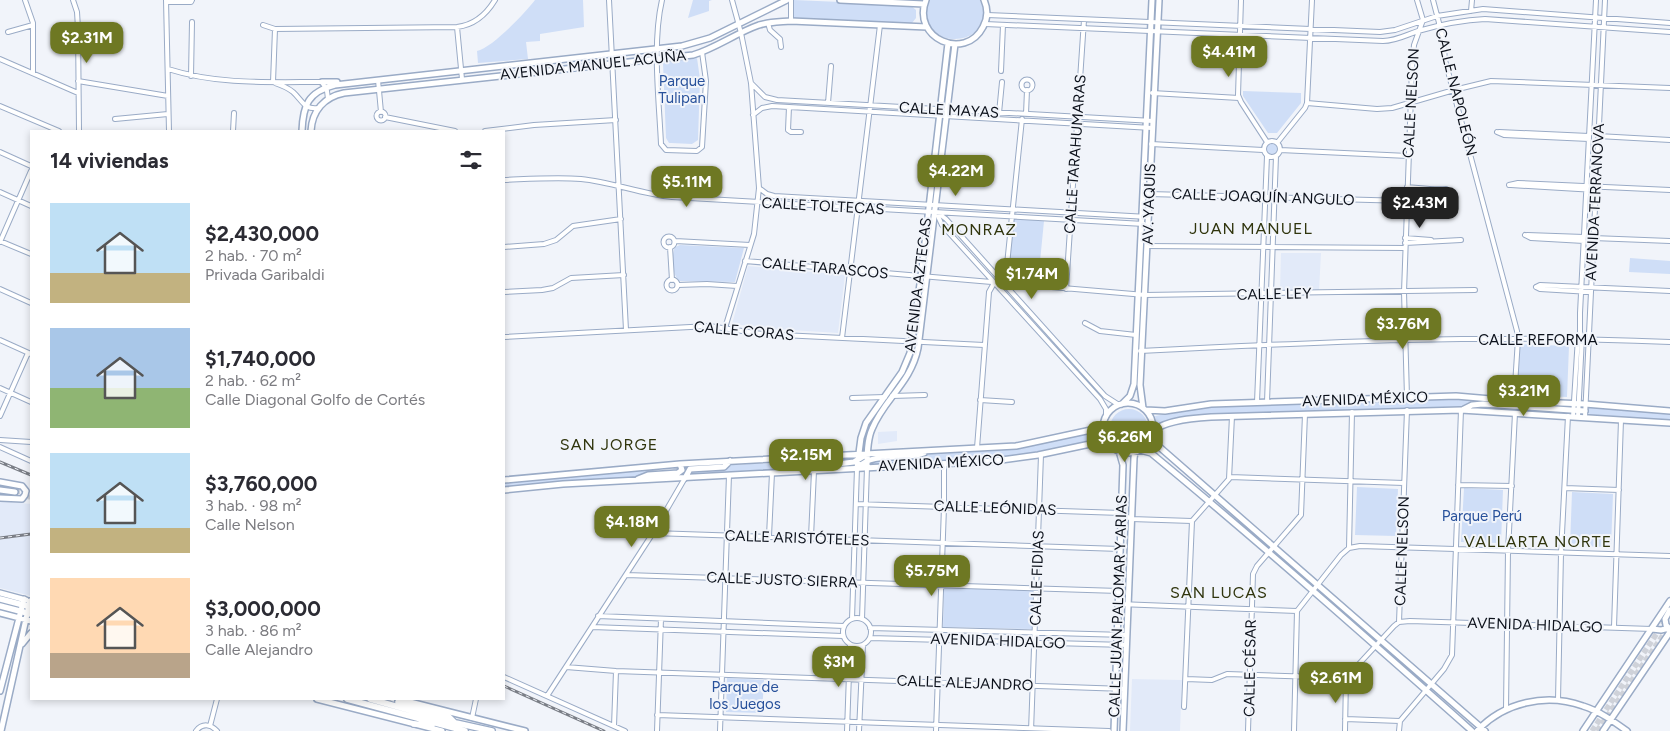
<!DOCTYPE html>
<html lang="es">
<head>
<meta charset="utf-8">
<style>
	:root { --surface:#fff; --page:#f2f2f3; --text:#2b2b33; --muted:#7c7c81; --accent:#6e7823 }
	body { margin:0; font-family:Figtree,sans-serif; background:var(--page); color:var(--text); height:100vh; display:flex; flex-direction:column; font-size:19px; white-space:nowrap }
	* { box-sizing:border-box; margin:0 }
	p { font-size:16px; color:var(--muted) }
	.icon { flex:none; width:28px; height:28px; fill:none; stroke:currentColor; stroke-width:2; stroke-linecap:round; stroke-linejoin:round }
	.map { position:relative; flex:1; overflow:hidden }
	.drawer { position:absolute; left:30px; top:130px; width:475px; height:570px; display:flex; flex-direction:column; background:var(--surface); border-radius:0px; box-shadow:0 2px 8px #0003 }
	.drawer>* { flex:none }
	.price { position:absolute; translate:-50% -42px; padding:0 11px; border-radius:10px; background:var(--accent); color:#fff; font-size:16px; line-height:32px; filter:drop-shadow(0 1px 2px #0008) }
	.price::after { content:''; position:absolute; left:50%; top:30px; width:15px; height:11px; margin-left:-8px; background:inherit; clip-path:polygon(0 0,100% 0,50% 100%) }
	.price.active { background:#222; color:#fff }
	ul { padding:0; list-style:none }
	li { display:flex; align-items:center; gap:15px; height:125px; padding:0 20px }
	li span { display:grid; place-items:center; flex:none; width:140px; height:100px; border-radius:0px; color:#555 }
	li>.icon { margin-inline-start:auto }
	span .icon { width:60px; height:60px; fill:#fffc; stroke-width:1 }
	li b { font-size:21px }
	h2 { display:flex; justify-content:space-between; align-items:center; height:60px; padding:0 20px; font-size:21px }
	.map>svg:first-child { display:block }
</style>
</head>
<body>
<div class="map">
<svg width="1670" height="731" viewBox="0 0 1670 731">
	<rect width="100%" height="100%" fill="#f1f4fa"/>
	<path fill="#e2eaf9" d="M 1281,253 L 1321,253 L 1319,291 L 1280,291 Z
		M 748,266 L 845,275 L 838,333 L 775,329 L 732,324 Z
		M 897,431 L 897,441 L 878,444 L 878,432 Z
		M 0,501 L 31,504 L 31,596 L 0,588 Z
		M 1132,679 L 1182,680 L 1180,731 L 1130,731 Z"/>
	<path fill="#cfdef7" d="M 535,0 L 583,0 L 584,27 L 540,34 L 540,41 L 526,42 L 528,59 L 478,63 L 477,51 C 492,48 525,13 535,0 Z
		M 693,0 L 712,0 L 709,1 L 709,11 L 688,18 Z
		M 794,0 L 910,5 L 916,10 L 916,18 L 912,23 L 908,24 L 793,18 Z
		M 930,0 L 980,0 C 1001,53 908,51 930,0 Z
		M 697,58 L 700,79 L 698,140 L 692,144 L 671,143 L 669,143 L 666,138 L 663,63 Z
		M 1243,91 L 1301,93 L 1301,103 L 1277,133 L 1268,133 L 1243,96 Z
		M1266 149a6 6 0 1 1 12 0a6 6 0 1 1-12 0Z
		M 1013,218 L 1044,221 L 1038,282 L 1007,279 Z
		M 680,245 L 744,248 L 735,282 L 679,281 C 672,274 671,256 675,247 Z
		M 1630,258 L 1670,261 L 1670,274 L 1629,272 Z
		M 1520,344 L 1569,346 L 1567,397 L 1516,395 Z
		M 1453,397 L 1497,401 L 1497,404 L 1461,409 L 1416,409 L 1171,421 L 1157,425 L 1155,416 L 1205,407 Z
		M 1588,407 L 1670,413 L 1670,421 L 1591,415 L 1587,412 Z
		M1110 428a19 19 0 1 1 38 0a19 19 0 1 1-38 0Z
		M 1098,430 L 1100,439 L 1019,455 L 872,466 L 871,459 L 926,454 L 929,453 L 988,450 L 1030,444 Z
		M 849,459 L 850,461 L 788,470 L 690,475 L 690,472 L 725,468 L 730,465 Z
		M 655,467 L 652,473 L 632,480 L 504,490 L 504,483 Z
		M 1357,487 L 1398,489 L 1396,536 L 1355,535 Z
		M 1464,488 L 1503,490 L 1501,543 L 1461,542 Z
		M 1572,492 L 1613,494 L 1611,547 L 1570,546 Z
		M 944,588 L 1033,590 L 1032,629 L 943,627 Z
		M 727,678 L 764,680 L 762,713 L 726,712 Z"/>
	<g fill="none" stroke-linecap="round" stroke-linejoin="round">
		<path stroke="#cfd2d9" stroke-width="5" stroke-dasharray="5 2.5" stroke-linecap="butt" d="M 15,492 L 31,492
			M 20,497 L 31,497"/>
		<path stroke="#cfd2d9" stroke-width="5.5" stroke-dasharray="5.5 3" stroke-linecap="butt" d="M 386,699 L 398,702
			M 1592,731 L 1667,618
			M 1597,731 L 1670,625"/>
		<g stroke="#9aabc6" stroke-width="6">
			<path id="street" d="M 25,0 L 33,23 L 33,73
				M 73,0 L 77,12 L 78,28 L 79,131
				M 166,0 L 169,131
				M 609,0 L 626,330
				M 662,0 C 652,43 659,100 661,144 L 666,150 L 697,151 L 702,147 L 706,81 L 702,52
				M 1241,0 L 1238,95 L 1241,102 L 1267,142
				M 1433,0 L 1443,38 L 1445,60 L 1517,331 L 1518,339 L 1514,401
				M 166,2 L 191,2 L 192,0
				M 1471,11 L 1472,0
				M 987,15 L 1380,32 L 1395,30 L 1437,16 L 1483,9 L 1670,23
				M 791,21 L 791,0
				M 768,23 L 770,30 L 780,39 L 781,47
				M 985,24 L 1383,41 C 1396,41 1406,35 1418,31 C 1439,25 1462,20 1485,19 L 1670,32
				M 263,25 L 275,29 L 457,27 C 474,25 486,15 495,0
				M 457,27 L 462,79
				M 8,32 L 33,25
				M 0,59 L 78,93
				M 168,69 C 218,85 270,82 322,82 L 327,91 L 328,99
				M 1001,71 L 1003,25
				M 191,76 L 192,22
				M1021.5 85a5.5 5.5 0 1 1 11 0a5.5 5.5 0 1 1-11 0Z
				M 378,80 L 381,112
				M 78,81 L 168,96
				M 273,82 L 275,29
				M 275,83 C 281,85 288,88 293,92 C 302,100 304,110 318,108
				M 751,83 L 765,97 L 777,100 L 1153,121
				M 1152,93 L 1239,98
				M 828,103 L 831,66
				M 1307,103 L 1377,109 L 1392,108 L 1454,90 L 1491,81 L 1670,88
				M 0,106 L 59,131
				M 789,107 L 788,130 L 791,132 L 801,132
				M376.5 116a4.5 4.5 0 1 1 9 0a4.5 4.5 0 1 1-9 0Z
				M 999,113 L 1002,82
				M 1026,114 L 1027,90
				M 753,115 L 762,108 L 772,106 L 1152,128
				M 385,117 L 455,131
				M 115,119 L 168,114
				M 233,131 L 234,113
				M 485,131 L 534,125 L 616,120
				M 1497,132 L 1504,135 L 1589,139
				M 1499,132 L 1589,136
				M 1598,136 L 1670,140
				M1264 149a8 8 0 1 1 16 0a8 8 0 1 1-16 0Z
				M 1277,143 L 1305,108 L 1307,103 L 1312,0
				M 1151,144 L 1263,150
				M 1280,150 L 1408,156
				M 0,152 L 31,166
				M 504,180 C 529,179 556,177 581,179 C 612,182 641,194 672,197 L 1144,224
				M 1509,185 L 1518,183 L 1670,190
				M 1511,185 L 1595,190
				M 1407,187 C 1421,188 1432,190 1446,189
				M 759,188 L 767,194 L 774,196 L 1148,217
				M 0,192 L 31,206
				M 1407,192 L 1428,190
				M 1149,194 L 1407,201
				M 936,212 L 942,225 L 1100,399 L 1106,409 L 1106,417
				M 938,213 L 946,219 L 1105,396 L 1119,405
				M 1525,235 L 1531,238 L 1584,241
				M 1527,235 L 1584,237
				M663.5 242a5.5 5.5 0 1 1 11 0a5.5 5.5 0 1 1-11 0Z
				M 1405,238 L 1431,240
				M 1593,238 L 1670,241
				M 0,241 L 31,254
				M 675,241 L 750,245
				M 0,242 L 31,171
				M 1405,243 L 1461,240
				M 1147,246 L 1405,248
				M 504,247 L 544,244 L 556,240 L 573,226 L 621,219
				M 670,247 L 672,280
				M 745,261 L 1145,295 L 1475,290
				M666.5 285a5.5 5.5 0 1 1 11 0a5.5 5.5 0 1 1-11 0Z
				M 1005,284 L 1022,119
				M 678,285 L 707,284 L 737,286
				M 1536,287 L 1540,285 L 1670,291
				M 1536,287 L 1540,289 L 1590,292
				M 0,289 L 31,303
				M 1066,289 L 1084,20
				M 504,292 L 542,290 L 553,288 L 571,278 L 624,275
				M 1085,323 L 1100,331 L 1136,335
				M 725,328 L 754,234 L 759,188 L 751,83 L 741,33 L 732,0
				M 504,337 L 709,326 L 762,334 L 984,345
				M 842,338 L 880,25
				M 0,340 L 31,354
				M 1140,351 C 1316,342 1494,334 1670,342
				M 0,388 L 31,402
				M 892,396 L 925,395
				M 1407,397 L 1404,292 L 1412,68 L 1414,45 L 1423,20 L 1417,0
				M 852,398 L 885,397
				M 980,400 L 1012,402
				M 1257,402 L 1267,156
				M 1267,402 L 1276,156
				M 0,416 L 28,353
				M 1573,417 L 1578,337
				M 1578,417 L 1582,338 L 1580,332 L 1580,313 L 1596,0
				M 1585,417 L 1605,0
				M 0,440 L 31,442
				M 0,447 L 31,461
				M 977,448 L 989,292 L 994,283
				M 1230,477 L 1404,483
				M 1458,485 L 1512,486
				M 1565,488 L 1619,490
				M 856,504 L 1121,513 L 1131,519 L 1192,521
				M 653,533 L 1120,549
				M 769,536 L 772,473
				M 811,537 L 814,471
				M 1349,548 L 1360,546 L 1670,556
				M 626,575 L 1119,591
				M 1119,604 L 1297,611
				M 598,616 L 844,626
				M843 632a14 14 0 1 1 28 0a14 14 0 1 1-28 0Z
				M 852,619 L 857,468
				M 862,619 L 867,467
				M 1399,622 L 1407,410
				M 592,627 L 843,636
				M 1614,627 L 1621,420
				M 870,628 L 1126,635
				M 870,638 L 1126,645
				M 566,667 L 616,671 L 1125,689
				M 504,677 L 625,731
				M 1186,679 L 1212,680 L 1227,674 L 1346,678
				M 547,696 L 653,533 L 685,478
				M 1558,700 L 1561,553 L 1568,416
				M 1184,707 L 1192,521 L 1229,479 L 1232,416
				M 1506,709 L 1508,551 L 1515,413
				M 657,715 L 1109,731
				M 472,718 L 476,699
				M 1345,719 L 1400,721
				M 210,726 L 217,699
				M 614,726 L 616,671
				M 196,731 C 202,723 211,724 217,731
				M 657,731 L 661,619
				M 720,731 L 729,475
				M 847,731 L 850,645
				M 859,731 L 863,645
				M 936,731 L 944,507 L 944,463
				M 1031,731 L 1041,455
				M 1248,731 L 1253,574 L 1257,566 L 1301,515 L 1305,414
				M 1294,731 L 1297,611 L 1341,555 L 1349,548 L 1352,412
				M 1345,731 L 1346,678 L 1394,626 L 1399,622 L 1410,621 L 1652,629
				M 1399,731 L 1400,721 L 1444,669 L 1452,655 L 1461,410"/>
		</g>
		<g stroke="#9aabc6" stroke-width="8">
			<path id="secondary" d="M 840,0 L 924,4
				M 926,0 C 911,38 965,62 983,27 C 988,18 988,9 984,0
				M 322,82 L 337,82
				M 302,131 C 303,105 308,92 335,85 L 682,46 L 710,38 L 787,0
				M 311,131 C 312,111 324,97 344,93 L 693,55 C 716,48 736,33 759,25 C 769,22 780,22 791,21 L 927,27
				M1103 428a25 25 0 1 1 50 0a25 25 0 1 1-50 0Z
				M 1122,404 L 1130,396 L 1134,384 L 1152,0
				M 1143,408 L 1140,385 L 1159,0
				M 1464,409 L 1472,405 L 1483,404 L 1585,411
				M 1146,410 L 1165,411 L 1211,404 L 1456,396 L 1514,401 L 1585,404 L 1670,411
				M 1153,431 C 1166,420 1194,418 1211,417 L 1461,410 L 1670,423
				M 1152,435 L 1156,444 L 1485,731
				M 1140,450 L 1151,453 C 1260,543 1366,637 1472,731
				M 867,467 C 867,455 867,440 872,429 C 884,399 911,383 918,348 L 955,44
				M 857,468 L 861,438 L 866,423 L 902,372 L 910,353 L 921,277 L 948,43
				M 857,468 C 876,450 901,462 924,453
				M 815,470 L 821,466 L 854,462 L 867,454
				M 685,478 L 690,469 L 724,467 L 730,461
				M 638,479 L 648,475 L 678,473 L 682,470 L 680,464
				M 504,480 L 680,464 L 1016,446 L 1091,430 L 1104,424
				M 0,482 L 22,486 L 26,491 L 25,495 L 22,499 L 0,498
				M 0,490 L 15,492
				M 504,490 L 563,484 L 994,461 L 1038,455 L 1095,443 L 1108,442
				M 0,593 L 26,600
				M 0,613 L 31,621
				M 1669,628 L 1666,625 L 1665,619 L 1670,610
				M 1652,629 L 1661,630 L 1670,628
				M 22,644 L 31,633
				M 0,691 L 24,599
				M 317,699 L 442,731
				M 398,699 L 525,731
				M 1,731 L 30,601
				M 1114,731 L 1123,465 L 1119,451
				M 1123,731 L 1134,458 L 1135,452
				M 1477,731 C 1504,702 1546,693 1583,706 C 1599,711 1613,721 1627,731
				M 1583,731 L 1670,601
				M 1603,731 L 1670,632"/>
		</g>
		<g stroke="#9aabc6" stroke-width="8">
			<path id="primary" d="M 0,599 L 31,607
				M 0,606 L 31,614
				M 347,699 L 465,731
				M 370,699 L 456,723 L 492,731
				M 398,702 L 448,716 L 454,722
				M 414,724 L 432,725"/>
		</g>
		<use href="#street" stroke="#fff" stroke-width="4"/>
		<use href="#secondary" stroke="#fff" stroke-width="5"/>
		<use href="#primary" stroke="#fff" stroke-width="5.5"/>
		<g stroke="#7a7e86" stroke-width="3">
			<path id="rail" d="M 0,462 L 31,475
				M 0,538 L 31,534
				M 504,686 L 604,731"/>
		</g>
		<use href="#rail" stroke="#f1f4fa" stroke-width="1" stroke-dasharray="4" stroke-linecap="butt"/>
	</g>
	<g text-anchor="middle" stroke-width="4" stroke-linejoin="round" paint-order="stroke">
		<g font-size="15" fill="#0c111b" stroke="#f1f4fa">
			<text transform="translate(593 65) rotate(-6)" y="5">AVENIDA MANUEL ACUÑA</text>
			<text transform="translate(1456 92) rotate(76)" y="5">CALLE NAPOLEÓN</text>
			<text transform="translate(1411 103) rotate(-87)" y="5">CALLE NELSON</text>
			<text transform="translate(949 110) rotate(3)" y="5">CALLE MAYAS</text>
			<text transform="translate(1075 154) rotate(-86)" y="5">CALLE TARAHUMARAS</text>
			<text transform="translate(1263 197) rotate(2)" y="5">CALLE JOAQUÍN ANGULO</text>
			<text transform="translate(1595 202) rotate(-87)" y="5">AVENIDA TERRANOVA</text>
			<text transform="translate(1149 204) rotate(-88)" y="5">AV. YAQUIS</text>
			<text transform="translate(823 206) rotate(3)" y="5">CALLE TOLTECAS</text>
			<text transform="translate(825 268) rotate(5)" y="5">CALLE TARASCOS</text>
			<text transform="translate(918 285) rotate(-83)" y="5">AVENIDA AZTECAS</text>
			<text transform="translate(1274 294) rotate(-1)" y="5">CALLE LEY</text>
			<text transform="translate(744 331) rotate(5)" y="5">CALLE CORAS</text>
			<text x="1538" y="345">CALLE REFORMA</text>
			<text transform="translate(1365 399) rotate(-2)" y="5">AVENIDA MÉXICO</text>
			<text transform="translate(941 463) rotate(-3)" y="5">AVENIDA MÉXICO</text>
			<text transform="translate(995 508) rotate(2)" y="5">CALLE LEÓNIDAS</text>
			<text transform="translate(797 538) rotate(2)" y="5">CALLE ARISTÓTELES</text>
			<text transform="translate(1402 551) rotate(-88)" y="5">CALLE NELSON</text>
			<text transform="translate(1037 578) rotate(-88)" y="5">CALLE FIDIAS</text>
			<text transform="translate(782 580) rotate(2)" y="5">CALLE JUSTO SIERRA</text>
			<text transform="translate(1118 606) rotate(-88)" y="5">CALLE JUAN PALOMAR Y ARIAS</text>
			<text transform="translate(1535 625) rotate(2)" y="5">AVENIDA HIDALGO</text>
			<text transform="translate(998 641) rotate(2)" y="5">AVENIDA HIDALGO</text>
			<text transform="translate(1250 668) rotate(-89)" y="5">CALLE CÉSAR</text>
			<text transform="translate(965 683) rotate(2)" y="5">CALLE ALEJANDRO</text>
		</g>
		<g font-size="15" fill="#28519b" stroke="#f1f4fa">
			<text x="682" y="86">Parque<tspan x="682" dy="17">Tulipan</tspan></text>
			<text x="1482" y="521">Parque Perú</text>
			<text x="745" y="692">Parque de<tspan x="745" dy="17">los Juegos</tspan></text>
		</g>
		<g font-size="16" letter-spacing="1" fill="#30350d" stroke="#f1f4fa">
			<text x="1251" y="234">JUAN MANUEL</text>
			<text x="979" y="235">MONRAZ</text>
			<text x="609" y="450">SAN JORGE</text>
			<text x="1538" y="547">VALLARTA NORTE</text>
			<text x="1219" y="598">SAN LUCAS</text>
		</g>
	</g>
</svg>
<b class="price" style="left:87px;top:64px">$2.31M</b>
<b class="price" style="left:1229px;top:78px">$4.41M</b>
<b class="price" style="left:956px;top:197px">$4.22M</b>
<b class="price" style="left:687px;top:208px">$5.11M</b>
<b class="price active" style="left:1420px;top:229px">$2.43M</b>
<b class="price" style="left:1032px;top:300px">$1.74M</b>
<b class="price" style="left:1403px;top:350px">$3.76M</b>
<b class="price" style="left:1524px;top:417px">$3.21M</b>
<b class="price" style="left:1125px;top:463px">$6.26M</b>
<b class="price" style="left:806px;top:481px">$2.15M</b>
<b class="price" style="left:632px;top:548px">$4.18M</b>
<b class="price" style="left:932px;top:597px">$5.75M</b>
<b class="price" style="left:839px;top:688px">$3M</b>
<b class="price" style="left:1336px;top:704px">$2.61M</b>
<section class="drawer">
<h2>14 viviendas<svg class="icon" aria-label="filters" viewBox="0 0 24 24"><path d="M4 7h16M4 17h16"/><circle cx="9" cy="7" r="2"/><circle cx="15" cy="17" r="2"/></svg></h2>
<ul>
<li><span style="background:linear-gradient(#bfe0f5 70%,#c2b280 0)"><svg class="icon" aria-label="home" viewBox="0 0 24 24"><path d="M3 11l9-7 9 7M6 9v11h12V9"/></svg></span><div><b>$2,430,000</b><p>2 hab. · 70 m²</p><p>Privada Garibaldi</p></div></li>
<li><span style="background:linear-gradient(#a9c7e8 60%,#8fb573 0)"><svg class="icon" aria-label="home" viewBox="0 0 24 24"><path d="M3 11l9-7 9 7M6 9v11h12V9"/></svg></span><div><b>$1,740,000</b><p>2 hab. · 62 m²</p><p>Calle Diagonal Golfo de Cortés</p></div></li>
<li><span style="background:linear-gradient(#bfe0f5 75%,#c2b280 0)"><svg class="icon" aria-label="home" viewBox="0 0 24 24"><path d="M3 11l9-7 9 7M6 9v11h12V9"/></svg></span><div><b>$3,760,000</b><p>3 hab. · 98 m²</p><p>Calle Nelson</p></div></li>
<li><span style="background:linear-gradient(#ffd9b3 75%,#b9a48a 0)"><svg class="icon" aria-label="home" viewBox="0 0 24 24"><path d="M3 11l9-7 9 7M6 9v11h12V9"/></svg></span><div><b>$3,000,000</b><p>3 hab. · 86 m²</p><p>Calle Alejandro</p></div></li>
</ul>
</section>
</div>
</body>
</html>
